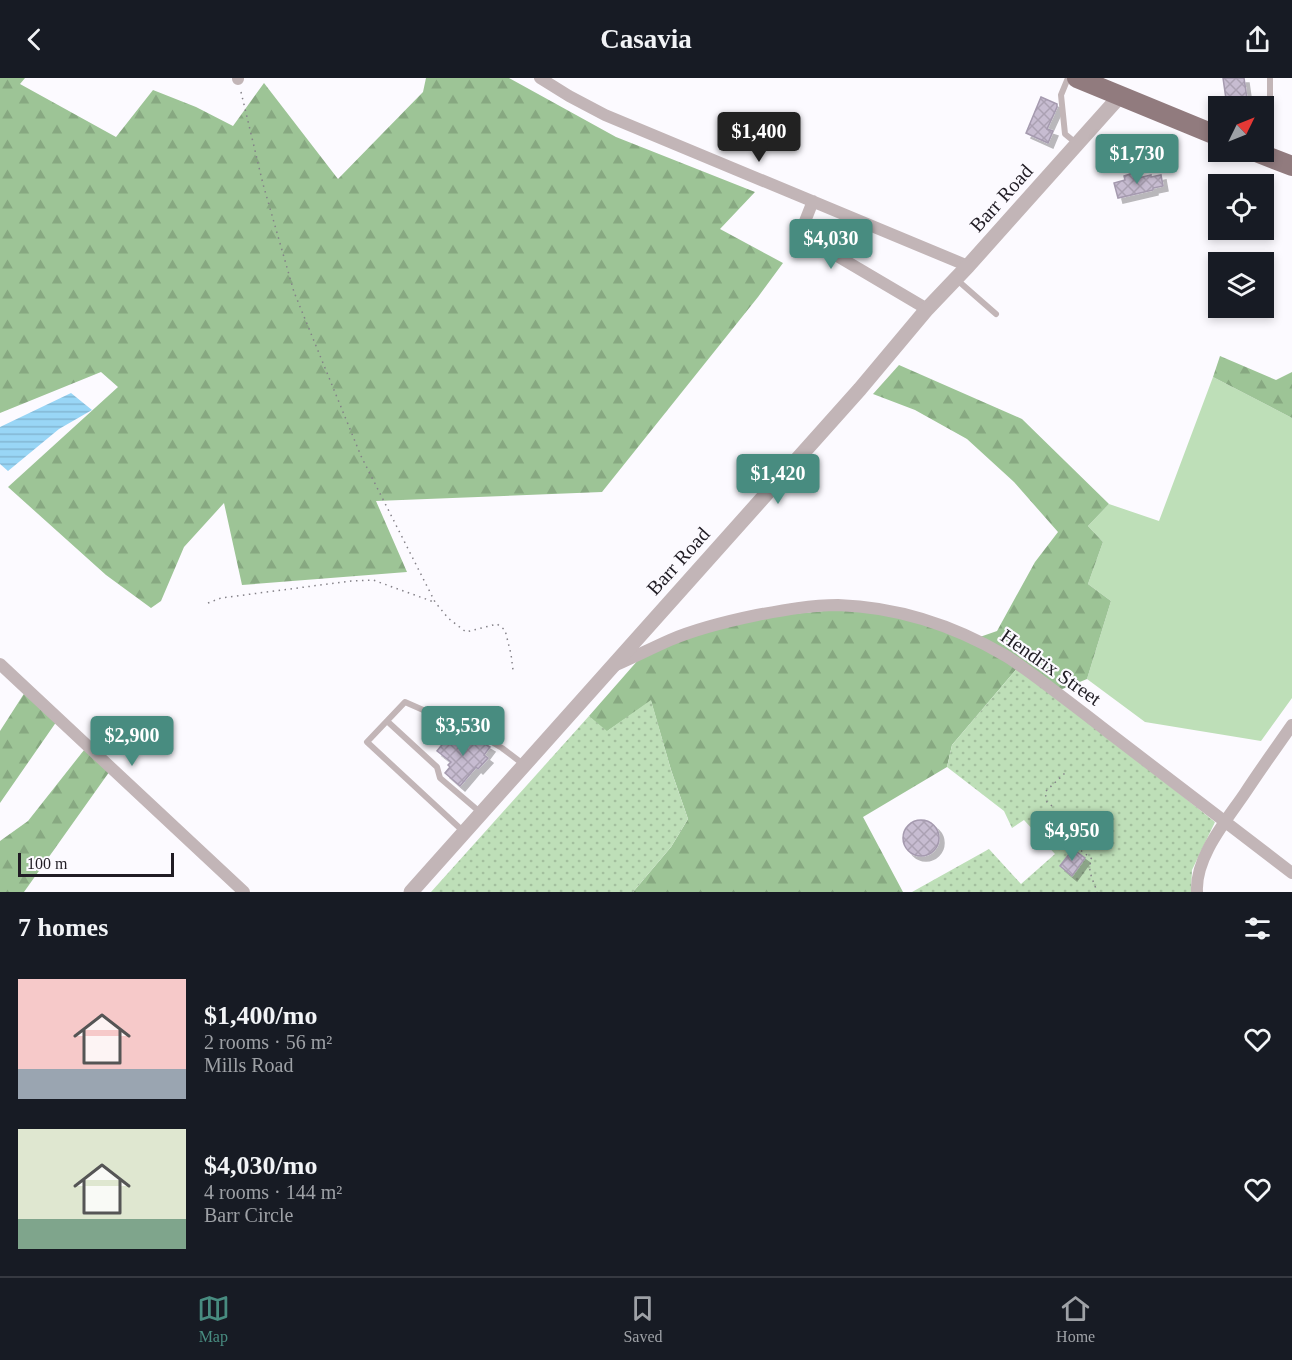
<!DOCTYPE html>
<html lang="en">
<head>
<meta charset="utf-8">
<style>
	:root { --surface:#171b24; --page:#20242c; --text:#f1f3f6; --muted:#9ea1a6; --line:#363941; --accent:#488c80 }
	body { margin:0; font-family:"Times New Roman",serif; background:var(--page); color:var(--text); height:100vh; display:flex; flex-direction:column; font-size:22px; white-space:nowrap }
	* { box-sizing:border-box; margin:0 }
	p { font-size:20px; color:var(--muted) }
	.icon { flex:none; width:33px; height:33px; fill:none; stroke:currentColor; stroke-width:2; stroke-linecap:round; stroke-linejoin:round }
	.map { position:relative; height:814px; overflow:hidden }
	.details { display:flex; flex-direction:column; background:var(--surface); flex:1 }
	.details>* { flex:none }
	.needle { width:39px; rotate:47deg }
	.buttons { position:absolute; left:1208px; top:18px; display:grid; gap:12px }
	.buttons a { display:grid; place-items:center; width:66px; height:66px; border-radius:0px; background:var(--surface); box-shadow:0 3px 9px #0003; font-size:30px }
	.scale { position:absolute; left:18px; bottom:15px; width:156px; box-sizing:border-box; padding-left:6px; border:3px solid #201c24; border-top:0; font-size:16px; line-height:21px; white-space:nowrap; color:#201c24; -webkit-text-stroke:4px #fcfaff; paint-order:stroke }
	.price { position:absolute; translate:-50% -51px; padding:0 14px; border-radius:6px; background:var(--accent); color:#fff; font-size:20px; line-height:39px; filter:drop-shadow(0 2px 3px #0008) }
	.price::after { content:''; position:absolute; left:50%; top:36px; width:18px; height:14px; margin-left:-9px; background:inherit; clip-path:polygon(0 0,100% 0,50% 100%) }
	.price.selected { background:#222; color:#fff }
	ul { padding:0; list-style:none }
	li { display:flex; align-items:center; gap:18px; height:150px; padding:0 18px }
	li span { display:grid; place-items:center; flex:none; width:168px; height:120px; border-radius:0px; color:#555 }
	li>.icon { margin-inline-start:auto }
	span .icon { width:72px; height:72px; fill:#fffc; stroke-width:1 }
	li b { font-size:26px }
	h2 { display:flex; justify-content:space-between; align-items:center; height:72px; padding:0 18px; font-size:26px }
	header { display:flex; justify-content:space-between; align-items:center; height:78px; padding:0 18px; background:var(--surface); font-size:27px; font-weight:800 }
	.tabs { display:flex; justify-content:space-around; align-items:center; height:84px; border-top:2px solid var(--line); background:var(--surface); font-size:16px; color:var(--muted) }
	.tabs a { display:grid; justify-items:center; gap:3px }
	.tabs .selected { color:var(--accent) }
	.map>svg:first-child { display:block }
</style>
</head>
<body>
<header><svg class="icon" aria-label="back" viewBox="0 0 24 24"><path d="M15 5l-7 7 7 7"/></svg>Casavia<svg class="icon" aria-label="share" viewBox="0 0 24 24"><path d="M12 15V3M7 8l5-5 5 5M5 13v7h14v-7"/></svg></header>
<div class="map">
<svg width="1292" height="814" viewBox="0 0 1292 814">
	<defs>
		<pattern id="forest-firs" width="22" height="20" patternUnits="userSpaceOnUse" patternTransform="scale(1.5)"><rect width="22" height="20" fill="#9dc496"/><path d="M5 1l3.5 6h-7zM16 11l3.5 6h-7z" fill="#87a881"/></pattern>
		<pattern id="park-dots" width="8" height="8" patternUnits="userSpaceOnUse" patternTransform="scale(1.5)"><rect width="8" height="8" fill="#bedfb8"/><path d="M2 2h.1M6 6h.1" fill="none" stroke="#a3bf9e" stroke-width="1.8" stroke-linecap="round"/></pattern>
		<pattern id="water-rules" width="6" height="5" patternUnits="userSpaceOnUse" patternTransform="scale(1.5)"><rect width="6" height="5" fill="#99d6f6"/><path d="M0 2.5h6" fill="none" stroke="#84b7d3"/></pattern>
		<pattern id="building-cross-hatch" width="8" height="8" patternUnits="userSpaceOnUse" patternTransform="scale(1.5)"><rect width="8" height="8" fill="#c7bcd1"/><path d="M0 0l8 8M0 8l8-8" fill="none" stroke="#aba1b3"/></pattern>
		<filter id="shadow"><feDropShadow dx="5" dy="5" stdDeviation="0" flood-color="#0004"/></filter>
	</defs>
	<rect width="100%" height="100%" fill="#fcfaff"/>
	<path fill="#bedfb8" d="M 1213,299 L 1292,340 L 1292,620 L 1261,663 L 1145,644 L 1087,601 L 1111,523 L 1088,506 L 1103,464 L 1088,448 L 1109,426 L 1159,443 Z"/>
	<path fill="url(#forest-firs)" d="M 0,0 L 25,0 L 20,6 L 116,59 L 153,12 L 196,29 L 233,48 L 264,5 L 338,101 L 423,14 L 426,0 L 509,0 L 616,59 L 755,114 L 720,151 L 783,185 L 758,219 L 602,414 L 376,423 L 407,494 L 242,507 L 224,425 L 184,469 L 161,523 L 151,530 L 106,497 L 8,409 L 118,309 L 101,294 L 0,335 Z
		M 1220,278 L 1276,302 L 1292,294 L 1292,340 L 1213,299 Z
		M 899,287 L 1022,341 L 1109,426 L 1088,448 L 1103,464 L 1088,506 L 1111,523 L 1087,601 L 1060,612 L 1019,588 L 952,667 L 947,689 L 863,739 L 903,814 L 633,814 L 671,769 L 688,741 L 671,692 L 651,623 L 606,654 L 589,638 L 646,573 L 737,541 L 866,529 L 974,561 L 997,553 L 1035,484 L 1058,454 L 1014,404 L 967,361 L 915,332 L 873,316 Z
		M 27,611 L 59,640 L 0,725 L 0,653 Z
		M 88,667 L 112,690 L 24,814 L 0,814 L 0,763 L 28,743 Z"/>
	<path fill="url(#park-dots)" d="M 1019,588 L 1215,744 L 1192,792 L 1191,814 L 912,814 L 989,771 L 1021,806 L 1055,776 L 1024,742 L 1012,750 L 1004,733 L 947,689 L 952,667 Z
		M 651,622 L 671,692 L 688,741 L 671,769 L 633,814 L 431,814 L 589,638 L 607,653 Z"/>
	<path fill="url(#water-rules)" d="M 71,315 L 92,332 L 59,351 L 8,393 L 0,386 L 0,349 Z"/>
	<path fill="url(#building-cross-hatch)" stroke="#a59aaf" stroke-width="1.5" filter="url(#shadow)" d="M 1223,0 L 1244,0 L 1248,28 L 1227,28 Z
		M 1041,19 L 1057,26 L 1057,29 L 1047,51 L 1053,53 L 1048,65 L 1026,55 Z
		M 1133,95 L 1134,101 L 1151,97 L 1151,99 L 1161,97 L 1163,108 L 1153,110 L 1153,112 L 1118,120 L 1114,105 L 1125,102 L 1124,98 Z
		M 459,654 L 471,663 L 472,662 L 474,664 L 477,661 L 490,669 L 484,677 L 488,680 L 478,691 L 476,689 L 460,708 L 445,695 L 450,689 L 448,687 L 451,684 L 437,673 L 445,663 L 449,666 Z
		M903 760a18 18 0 1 1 36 0a18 18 0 1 1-36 0Z
		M 1073,771 L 1085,780 L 1072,798 L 1060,788 Z"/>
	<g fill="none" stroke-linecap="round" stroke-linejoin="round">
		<path stroke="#848188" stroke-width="1.5" stroke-dasharray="1.5 4.5" stroke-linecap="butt" d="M 241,14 L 263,106 L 294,214 L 361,378 L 435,524 L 448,540 L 466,554 L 497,546 L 505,552 L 511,576 L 513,592
			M 208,525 L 221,520 L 351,503 L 373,502 L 434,524
			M 1052,728 L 1047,724 L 1045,714 L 1064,696 L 1062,694
			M 1062,758 L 1092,781 C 1086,792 1094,803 1097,814"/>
		<path stroke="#c2b5b7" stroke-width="6" d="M 1068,0 L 1061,17 L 1065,56 L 1076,65
			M 1263,49 L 1270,30 L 1270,0
			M 956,201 L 996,236
			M 387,643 L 437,689 L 440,700 L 481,735
			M 464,754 L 367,664 L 405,624 L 480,657 L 502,670 L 523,686"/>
		<path stroke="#c2b5b7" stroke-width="12" d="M 540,0 L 569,18 L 605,37 L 968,188
			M 238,1 L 238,0
			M 813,123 L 800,156 L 927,231
			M 0,586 L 244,814
			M 616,587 C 634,579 652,570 670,562 C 698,550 728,543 757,537 C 784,532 811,527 838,527 C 898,529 955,548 1006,578 C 1016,584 1026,592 1036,599 C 1060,617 1084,635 1108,654 C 1170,701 1231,748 1292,795
			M 1197,814 C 1195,779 1226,743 1245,715 C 1260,692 1276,670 1292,647"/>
		<path stroke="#c2b5b7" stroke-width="15" d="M 411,814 L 860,311 L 927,231 L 968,188 L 1120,18"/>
		<path stroke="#917b7e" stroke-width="20" d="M 1077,0 L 1218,58
			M 1256,74 L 1292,88"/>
	</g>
	<g text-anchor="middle" stroke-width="4.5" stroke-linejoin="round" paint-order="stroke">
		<g font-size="20" fill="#201c24" stroke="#fcfaff">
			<text transform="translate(1001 120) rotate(-48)" y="7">Barr Road</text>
			<text transform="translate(678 483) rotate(-48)" y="7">Barr Road</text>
			<text transform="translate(1051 589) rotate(35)" y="7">Hendrix Street</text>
		</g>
	</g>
</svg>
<div class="buttons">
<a><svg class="needle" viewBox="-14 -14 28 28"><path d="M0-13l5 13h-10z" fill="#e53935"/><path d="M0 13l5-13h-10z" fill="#9ea1a6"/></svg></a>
<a><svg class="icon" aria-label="locate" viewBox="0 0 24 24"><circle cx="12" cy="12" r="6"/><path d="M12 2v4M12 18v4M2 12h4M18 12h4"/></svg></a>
<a><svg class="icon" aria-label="layers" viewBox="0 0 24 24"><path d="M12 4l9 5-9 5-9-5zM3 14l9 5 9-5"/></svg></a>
</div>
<div class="scale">100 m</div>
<b class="price selected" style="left:759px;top:85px">$1,400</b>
<b class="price" style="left:1137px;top:107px">$1,730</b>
<b class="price" style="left:831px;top:192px">$4,030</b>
<b class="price" style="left:778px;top:427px">$1,420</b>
<b class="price" style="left:463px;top:679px">$3,530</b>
<b class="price" style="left:132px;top:689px">$2,900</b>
<b class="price" style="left:1072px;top:784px">$4,950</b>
</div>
<section class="details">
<h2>7 homes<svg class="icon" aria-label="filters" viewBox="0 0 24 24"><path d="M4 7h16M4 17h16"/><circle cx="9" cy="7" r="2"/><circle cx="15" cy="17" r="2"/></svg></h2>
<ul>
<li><span style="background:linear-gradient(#f6c9c9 75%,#9aa5b1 0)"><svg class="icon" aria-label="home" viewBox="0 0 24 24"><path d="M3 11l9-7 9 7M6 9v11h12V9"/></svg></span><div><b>$1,400/mo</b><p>2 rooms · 56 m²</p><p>Mills Road</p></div><svg class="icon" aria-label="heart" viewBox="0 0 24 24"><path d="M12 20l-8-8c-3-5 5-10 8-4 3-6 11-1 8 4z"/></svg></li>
<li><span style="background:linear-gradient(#dfe7d0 75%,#7fa58c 0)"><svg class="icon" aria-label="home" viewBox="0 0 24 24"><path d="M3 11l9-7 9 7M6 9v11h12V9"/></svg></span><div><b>$4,030/mo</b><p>4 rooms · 144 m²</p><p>Barr Circle</p></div><svg class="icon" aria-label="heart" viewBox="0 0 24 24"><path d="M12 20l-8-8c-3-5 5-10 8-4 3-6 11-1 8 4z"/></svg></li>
</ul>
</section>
<nav class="tabs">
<a class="selected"><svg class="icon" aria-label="map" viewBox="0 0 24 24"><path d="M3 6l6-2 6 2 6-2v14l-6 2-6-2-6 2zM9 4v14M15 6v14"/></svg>Map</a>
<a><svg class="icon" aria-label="saved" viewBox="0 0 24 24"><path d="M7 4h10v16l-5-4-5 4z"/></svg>Saved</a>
<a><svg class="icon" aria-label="home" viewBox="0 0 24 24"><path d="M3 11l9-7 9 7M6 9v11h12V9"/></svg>Home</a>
</nav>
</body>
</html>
